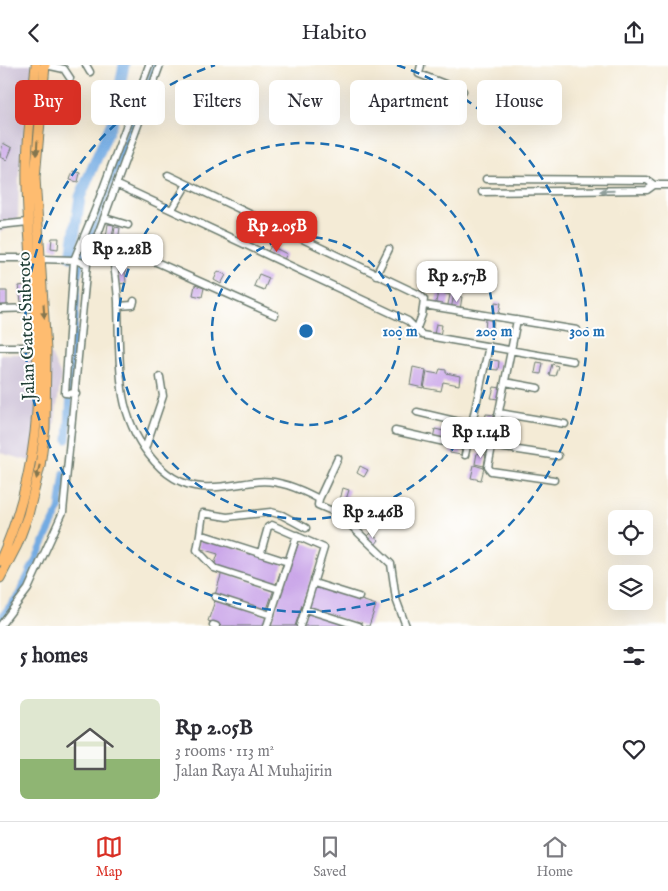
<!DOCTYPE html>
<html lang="en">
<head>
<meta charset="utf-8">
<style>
	:root { --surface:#fff; --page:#f7f7f7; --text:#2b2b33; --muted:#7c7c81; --line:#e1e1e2; --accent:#d93025 }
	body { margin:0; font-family:"IM FELL English",serif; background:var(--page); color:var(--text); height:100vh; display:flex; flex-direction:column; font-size:19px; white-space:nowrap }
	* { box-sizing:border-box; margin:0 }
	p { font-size:16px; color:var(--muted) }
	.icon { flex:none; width:28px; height:28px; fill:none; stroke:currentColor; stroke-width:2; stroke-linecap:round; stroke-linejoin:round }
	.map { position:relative; height:561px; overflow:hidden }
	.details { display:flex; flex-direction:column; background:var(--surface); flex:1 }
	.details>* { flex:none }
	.hud { position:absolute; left:15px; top:15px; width:639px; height:45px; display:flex; gap:10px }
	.controls { position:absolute; left:608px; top:445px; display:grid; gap:10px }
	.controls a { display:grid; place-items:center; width:45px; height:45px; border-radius:8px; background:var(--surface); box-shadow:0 5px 20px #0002; font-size:25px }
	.price { position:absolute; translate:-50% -42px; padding:0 11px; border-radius:10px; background:#fff; color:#222; font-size:16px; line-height:32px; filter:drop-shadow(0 1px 2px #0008) }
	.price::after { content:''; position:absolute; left:50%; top:30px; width:15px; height:11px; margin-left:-8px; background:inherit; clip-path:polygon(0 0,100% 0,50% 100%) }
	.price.active { background:var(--accent); color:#fff }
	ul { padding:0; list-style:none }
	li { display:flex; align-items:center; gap:15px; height:125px; padding:0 20px }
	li+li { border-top:1px solid var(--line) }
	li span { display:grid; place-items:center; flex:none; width:140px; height:100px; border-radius:8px; color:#555 }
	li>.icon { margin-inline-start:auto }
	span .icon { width:60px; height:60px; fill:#fffc; stroke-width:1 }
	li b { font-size:21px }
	h2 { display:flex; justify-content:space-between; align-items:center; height:60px; padding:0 20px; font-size:21px }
	.tag { padding:0 18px; border-radius:8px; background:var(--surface); box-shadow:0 5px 20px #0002; font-size:18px; line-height:45px }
	.tag.active { background:var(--accent); color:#fff }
	header { display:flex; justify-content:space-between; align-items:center; height:65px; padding:0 20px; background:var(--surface); font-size:22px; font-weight:600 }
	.dock { display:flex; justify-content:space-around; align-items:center; height:70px; border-top:1px solid var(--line); background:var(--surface); font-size:14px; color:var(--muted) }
	.dock a { display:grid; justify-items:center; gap:2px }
	.dock .active { color:var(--accent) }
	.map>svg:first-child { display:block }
</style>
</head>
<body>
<header><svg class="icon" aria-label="back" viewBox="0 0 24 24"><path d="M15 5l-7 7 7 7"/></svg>Habito<svg class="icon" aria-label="share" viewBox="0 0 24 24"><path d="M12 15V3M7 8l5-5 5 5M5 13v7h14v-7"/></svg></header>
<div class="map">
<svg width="668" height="561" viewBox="0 0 668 561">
	<rect width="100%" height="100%" fill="#fff"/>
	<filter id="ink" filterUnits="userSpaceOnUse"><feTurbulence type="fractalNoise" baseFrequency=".02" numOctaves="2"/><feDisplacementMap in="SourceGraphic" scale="10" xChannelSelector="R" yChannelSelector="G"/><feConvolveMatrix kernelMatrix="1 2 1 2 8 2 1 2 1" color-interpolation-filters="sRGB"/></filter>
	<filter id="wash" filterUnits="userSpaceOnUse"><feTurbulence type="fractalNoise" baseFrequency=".0096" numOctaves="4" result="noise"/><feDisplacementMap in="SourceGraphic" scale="20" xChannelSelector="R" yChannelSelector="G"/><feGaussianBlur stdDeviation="1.12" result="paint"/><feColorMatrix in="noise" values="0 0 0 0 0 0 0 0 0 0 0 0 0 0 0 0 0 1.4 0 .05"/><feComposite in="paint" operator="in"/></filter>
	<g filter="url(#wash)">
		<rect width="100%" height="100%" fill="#f4ebd6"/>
		<path fill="#cbbfd5" d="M 0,0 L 33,0 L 19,108 L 18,158 L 0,167 Z
			M 0,289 L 51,289 L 61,311 L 49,401 L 0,388 Z"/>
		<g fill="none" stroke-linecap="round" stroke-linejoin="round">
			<path stroke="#73abe2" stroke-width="7" d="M 67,375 L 78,208 L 82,191 L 155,0
				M 0,554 L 19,529 L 59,445 L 64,408"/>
			<path stroke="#73abe2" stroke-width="11" d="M 71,192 L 80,132 L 113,55 L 124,0"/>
		</g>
		<g id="blocks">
			<path fill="#c9a4e8" d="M 64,22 L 77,26 L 74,34 L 61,30 Z
				M 51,44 L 60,46 L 58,53 L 49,51 Z
				M 3,78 L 12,83 L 7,95 L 0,92 Z
				M 73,106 L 80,108 L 78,117 L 70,115 Z
				M 271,149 L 282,152 L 280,158 L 269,154 Z
				M 108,159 L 114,160 L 112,173 L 106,172 Z
				M 115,162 L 120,163 L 118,176 L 113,175 Z
				M 52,173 L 59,173 L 58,184 L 51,183 Z
				M 271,181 L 287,189 L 283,196 L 267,188 Z
				M 119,188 L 126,188 L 126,198 L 118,198 Z
				M 125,203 L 126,218 L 119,219 L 117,204 Z
				M 218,206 L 226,210 L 221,219 L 214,215 Z
				M 259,209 L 269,213 L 264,225 L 254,221 Z
				M 25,220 L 27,236 L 21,237 L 19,221 Z
				M 195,220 L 204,223 L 202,232 L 193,230 Z
				M 0,226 L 7,226 L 7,243 L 0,243 Z
				M 438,227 L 450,230 L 447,244 L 435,242 Z
				M 454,230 L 462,232 L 460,245 L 451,244 Z
				M 495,237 L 501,238 L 499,249 L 494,248 Z
				M 486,254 L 494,255 L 492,266 L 485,265 Z
				M 436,259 L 442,260 L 440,271 L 434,270 Z
				M 488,294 L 499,296 L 498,305 L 487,304 Z
				M 537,297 L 543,298 L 541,309 L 535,308 Z
				M 552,299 L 558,301 L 555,311 L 549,310 Z
				M 413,302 L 426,305 L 423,323 L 410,320 Z
				M 440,304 L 446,305 L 446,308 L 460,311 L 459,320 L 443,317 L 441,326 L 424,323 L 427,307 L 438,309 Z
				M 494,322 L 501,323 L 498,334 L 491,333 Z
				M 486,349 L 495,350 L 493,362 L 484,360 Z
				M 506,354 L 514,355 L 512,365 L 504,364 Z
				M 483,361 L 493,365 L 491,371 L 481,368 Z
				M 435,364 L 466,371 L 464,380 L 433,373 Z
				M 503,364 L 512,367 L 510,373 L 501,371 Z
				M 501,372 L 511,374 L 509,382 L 500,380 Z
				M 480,377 L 488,379 L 486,388 L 478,386 Z
				M 451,382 L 462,384 L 461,390 L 450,388 Z
				M 477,388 L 486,390 L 484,401 L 475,399 Z
				M 474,400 L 484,403 L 481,415 L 471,413 Z
				M 360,401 L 368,405 L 364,412 L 357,408 Z
				M 343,423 L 349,425 L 344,441 L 339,439 Z
				M 371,468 L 379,475 L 375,480 L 366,473 Z
				M 201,471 L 283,499 L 275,522 L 214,501 L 218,489 L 198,483 Z
				M 299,476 L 321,484 L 295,561 L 270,561 Z
				M 222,507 L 274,524 L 266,547 L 215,530 Z
				M 315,519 L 376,540 L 369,561 L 362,561 L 307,542 Z
				M 216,533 L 267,551 L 264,561 L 222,561 L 208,556 Z
				M 307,545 L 351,561 L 301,561 Z"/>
		</g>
	</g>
	<g filter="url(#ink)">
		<use href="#blocks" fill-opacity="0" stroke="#6a7a6d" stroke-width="1"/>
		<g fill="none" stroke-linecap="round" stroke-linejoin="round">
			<g stroke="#6a7a6d" stroke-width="9">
				<path id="minor" d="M 46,0 L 64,4 L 70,13
					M 86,0 L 90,7
					M 421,0 L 419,9 L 463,26
					M 168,110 L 187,119
					M 486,114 L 647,115 L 654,120
					M 118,120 L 408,256 L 422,270 L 573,296
					M 482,127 L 647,125 L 654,120 L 668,120
					M 172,144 L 187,119 L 420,230 L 424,234 L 422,250 L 417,263
					M 105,153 L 128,160
					M 0,160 L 28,157
					M 98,171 L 275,250
					M 111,176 C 113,196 117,216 118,236 C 119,267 118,300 123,331 C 130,370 159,419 202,422 C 219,424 237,419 254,417 C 276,413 300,424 319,434 L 318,440 L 339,449 L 391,499 L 396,534 L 406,561
					M 0,193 L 30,193
					M 40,194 L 74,195 L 87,199
					M 376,210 L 389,184
					M 424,240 L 577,265
					M 118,241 L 133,240 L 134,236
					M 0,244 L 34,243
					M 517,255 L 488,402 L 491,406 L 554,415
					M 0,282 L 37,282
					M 505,317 L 538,323
					M 76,329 L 65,328 L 74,195 L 95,145 L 149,0
					M 417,347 L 472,360
					M 499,348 L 565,359
					M 395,366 L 467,382
					M 492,381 L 558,391
					M 145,384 L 163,331 L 160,312
					M 465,390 L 489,281
					M 319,434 L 338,393
					M 200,469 L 203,448 L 227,452 L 271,447 L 282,450 L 306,463
					M 261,487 L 268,462 L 272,460 L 324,483 L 300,561
					M 314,518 L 359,532
					M 279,524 L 214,503 L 197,485 L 200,469 L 288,497
					M 215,532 L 271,550
					M 305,544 L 359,561
					M 213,560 L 216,561
					M 0,561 L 28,524 L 63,447 L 87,199 L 160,0
					M 267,561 L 297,470"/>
			</g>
			<g stroke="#6a7a6d" stroke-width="11">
				<path id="highway" d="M 0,496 C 24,443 37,382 38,323 C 39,254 28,186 27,118 C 26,78 32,39 36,0
					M 0,513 L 17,480 L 28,450 L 40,401 L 45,363 L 46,285 L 35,113 L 45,0"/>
			</g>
			<use href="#minor" stroke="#fff" stroke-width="6"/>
			<use href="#highway" stroke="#febc70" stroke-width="9"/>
		</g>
		<defs><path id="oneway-solid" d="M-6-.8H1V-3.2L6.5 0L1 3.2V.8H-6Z" transform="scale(1.25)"/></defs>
		<g fill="#83764f">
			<use href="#oneway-solid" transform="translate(37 83) rotate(93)"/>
			<use href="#oneway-solid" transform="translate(44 246) rotate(86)"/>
			<use href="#oneway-solid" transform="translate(38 407) rotate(103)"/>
		</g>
		<use fill="#8f9e9a" href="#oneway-solid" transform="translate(607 126) rotate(179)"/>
	</g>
	<g fill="none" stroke="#1f6fb2" stroke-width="2.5" stroke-dasharray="9 6">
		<circle cx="306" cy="266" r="94"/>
		<circle cx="306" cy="266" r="188"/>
		<path d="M397 0A281 281 0 1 1 215 0"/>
	</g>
	<g text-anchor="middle" stroke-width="4" stroke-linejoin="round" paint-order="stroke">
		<g font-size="18" fill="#1f3d34" stroke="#fff">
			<text transform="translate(26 261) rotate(-92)" y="6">Jalan Gatot Subroto</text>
		</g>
	</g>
	<circle cx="306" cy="266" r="8" fill="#1f6fb2" stroke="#fff" stroke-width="2.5"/>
	<g font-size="15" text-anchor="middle" font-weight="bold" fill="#1f6fb2" stroke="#fff" stroke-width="4" stroke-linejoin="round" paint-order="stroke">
		<text x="400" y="271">100 m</text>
		<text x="494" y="271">200 m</text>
		<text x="587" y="271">300 m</text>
	</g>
</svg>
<div class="controls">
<a><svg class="icon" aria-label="locate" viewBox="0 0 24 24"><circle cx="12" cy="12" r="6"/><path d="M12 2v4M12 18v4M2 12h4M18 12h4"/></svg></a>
<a><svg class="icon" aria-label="layers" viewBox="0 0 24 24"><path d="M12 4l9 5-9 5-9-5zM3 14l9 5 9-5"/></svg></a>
</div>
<b class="price active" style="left:277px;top:188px">Rp 2.05B</b>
<b class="price" style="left:122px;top:211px">Rp 2.28B</b>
<b class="price" style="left:457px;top:238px">Rp 2.57B</b>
<b class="price" style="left:481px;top:394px">Rp 1.14B</b>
<b class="price" style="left:373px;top:474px">Rp 2.46B</b>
<div class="hud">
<a class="tag active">Buy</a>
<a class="tag">Rent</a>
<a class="tag">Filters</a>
<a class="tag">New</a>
<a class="tag">Apartment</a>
<a class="tag">House</a>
</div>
</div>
<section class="details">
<h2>5 homes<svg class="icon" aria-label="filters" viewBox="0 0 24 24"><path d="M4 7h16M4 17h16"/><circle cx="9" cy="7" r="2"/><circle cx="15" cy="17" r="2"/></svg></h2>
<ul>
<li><span style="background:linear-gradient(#dfe7d0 60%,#8fb573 0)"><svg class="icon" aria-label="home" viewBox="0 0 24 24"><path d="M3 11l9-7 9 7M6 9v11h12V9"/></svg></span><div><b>Rp 2.05B</b><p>3 rooms · 113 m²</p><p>Jalan Raya Al Muhajirin</p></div><svg class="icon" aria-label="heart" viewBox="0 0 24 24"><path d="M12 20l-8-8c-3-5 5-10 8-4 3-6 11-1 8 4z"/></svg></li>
</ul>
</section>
<nav class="dock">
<a class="active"><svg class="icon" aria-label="map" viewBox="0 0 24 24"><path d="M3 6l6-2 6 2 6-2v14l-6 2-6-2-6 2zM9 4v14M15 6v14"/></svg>Map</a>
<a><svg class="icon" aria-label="saved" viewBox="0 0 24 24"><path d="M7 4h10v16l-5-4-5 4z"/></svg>Saved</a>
<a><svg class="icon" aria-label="home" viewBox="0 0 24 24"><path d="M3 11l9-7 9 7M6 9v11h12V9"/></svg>Home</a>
</nav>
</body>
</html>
